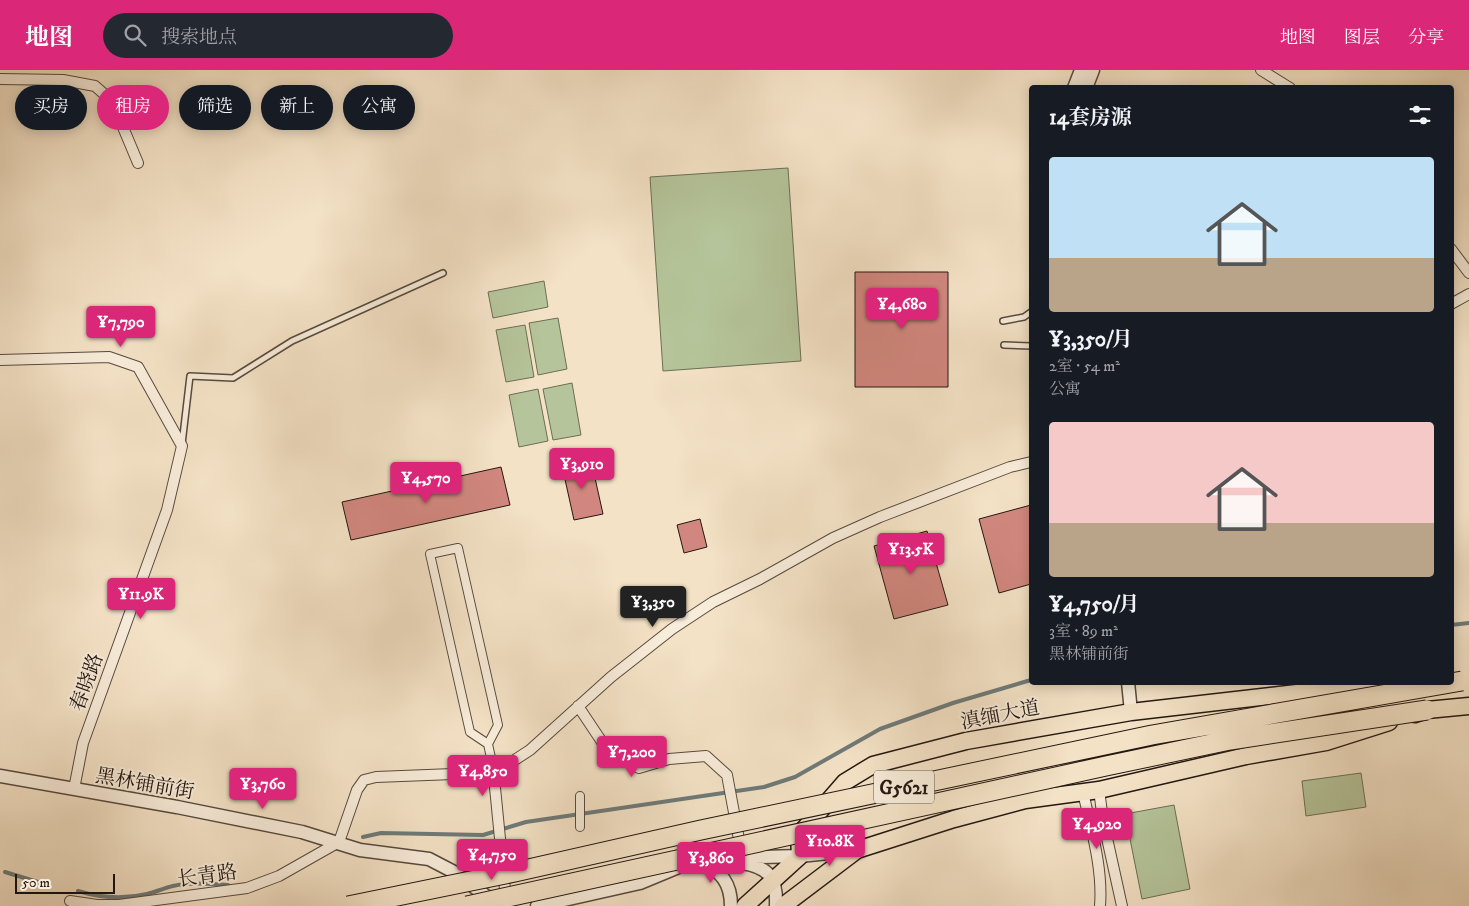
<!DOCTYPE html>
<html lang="zh">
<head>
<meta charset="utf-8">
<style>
	:root { --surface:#171b24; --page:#242831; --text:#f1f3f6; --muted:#9ea1a6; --accent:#db2777 }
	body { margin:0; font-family:"IM FELL DW Pica","Noto Serif SC",serif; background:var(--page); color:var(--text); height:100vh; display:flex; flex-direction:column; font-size:19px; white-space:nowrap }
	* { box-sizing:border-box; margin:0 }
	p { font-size:16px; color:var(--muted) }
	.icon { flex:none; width:28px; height:28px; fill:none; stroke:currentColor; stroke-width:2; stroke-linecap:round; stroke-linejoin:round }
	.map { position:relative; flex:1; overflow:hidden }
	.sheet { position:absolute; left:1029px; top:15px; width:425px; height:600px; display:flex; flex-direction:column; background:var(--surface); border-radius:5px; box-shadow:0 2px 12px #0003 }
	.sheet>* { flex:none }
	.banner { position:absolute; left:15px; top:15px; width:475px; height:45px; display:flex; gap:10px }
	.scale { position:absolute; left:15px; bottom:12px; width:100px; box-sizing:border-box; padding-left:5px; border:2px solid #231711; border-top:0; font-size:14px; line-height:18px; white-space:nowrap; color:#231711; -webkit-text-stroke:4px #f8ecda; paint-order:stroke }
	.price { position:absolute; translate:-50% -42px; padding:0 11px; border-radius:5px; background:var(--accent); color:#fff; font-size:16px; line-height:32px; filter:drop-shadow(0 1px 2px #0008) }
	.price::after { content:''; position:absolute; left:50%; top:30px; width:15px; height:11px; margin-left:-8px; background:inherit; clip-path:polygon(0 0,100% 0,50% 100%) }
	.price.active { background:#222; color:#fff }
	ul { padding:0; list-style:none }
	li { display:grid; align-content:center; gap:10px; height:265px; padding:0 20px }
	li span { display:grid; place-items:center; height:155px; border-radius:5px; color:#555 }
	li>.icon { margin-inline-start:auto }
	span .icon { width:90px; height:90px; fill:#fffc; stroke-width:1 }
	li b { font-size:21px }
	h2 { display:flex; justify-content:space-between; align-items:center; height:60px; padding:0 20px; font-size:21px }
	.chip { padding:0 18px; border-radius:22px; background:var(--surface); box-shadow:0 2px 12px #0003; font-size:18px; line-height:45px }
	.chip.active { background:var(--accent); color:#fff }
	header { display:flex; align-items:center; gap:30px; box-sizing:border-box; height:70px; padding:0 25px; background:var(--accent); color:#fff }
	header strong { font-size:24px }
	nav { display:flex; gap:28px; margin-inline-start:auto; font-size:18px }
	.search { width:350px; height:45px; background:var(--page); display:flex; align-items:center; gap:12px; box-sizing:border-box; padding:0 18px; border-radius:28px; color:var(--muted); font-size:19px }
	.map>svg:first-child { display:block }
</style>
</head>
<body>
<header>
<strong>地图</strong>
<div class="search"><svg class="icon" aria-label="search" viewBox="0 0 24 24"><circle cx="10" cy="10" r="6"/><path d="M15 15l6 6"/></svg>搜索地点</div>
<nav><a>地图</a><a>图层</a><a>分享</a></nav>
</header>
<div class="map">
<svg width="1469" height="836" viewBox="0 0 1469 836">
	<rect width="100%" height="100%" fill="#f4e2c6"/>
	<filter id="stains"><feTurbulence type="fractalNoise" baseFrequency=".004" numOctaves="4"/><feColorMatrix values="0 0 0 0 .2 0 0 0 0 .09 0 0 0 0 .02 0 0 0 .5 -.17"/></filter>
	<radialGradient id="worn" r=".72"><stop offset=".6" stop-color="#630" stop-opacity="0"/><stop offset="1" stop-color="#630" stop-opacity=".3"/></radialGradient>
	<path fill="#b5c49a" stroke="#6c6e56" d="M 788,98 L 801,291 L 663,301 L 650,107 Z
		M 544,211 L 548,237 L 493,248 L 488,222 Z
		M 558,248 L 567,299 L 538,305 L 529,253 Z
		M 525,255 L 534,307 L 506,312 L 496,260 Z
		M 572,313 L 581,365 L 553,370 L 543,319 Z
		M 538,319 L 548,371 L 519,377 L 509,325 Z
		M 1361,703 L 1366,737 L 1306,746 L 1302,711 Z
		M 1174,735 L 1190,819 L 1142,829 L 1125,744 Z"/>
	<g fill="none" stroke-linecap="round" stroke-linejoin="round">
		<path stroke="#6e7a79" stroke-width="4" d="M 1451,555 L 1469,553
			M 363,767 L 381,763 L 483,765 L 526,752 L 764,717 L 795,707 L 880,659 L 953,633 L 1031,610
			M 5,802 L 41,813
			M 78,821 C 101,828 122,830 147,824 C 156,822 164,818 173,816 C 191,812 210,814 228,815"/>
	</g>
	<path fill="#d1877f" stroke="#231711" d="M 855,202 L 948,202 L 948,317 L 855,317 Z
		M 591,390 L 603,444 L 574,450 L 562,396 Z
		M 501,397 L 510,435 L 351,470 L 342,432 Z
		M 1031,435 L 1031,514 L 999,523 L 979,449 Z
		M 700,449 L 707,477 L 684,483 L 677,455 Z
		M 927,461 L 948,535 L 894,549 L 874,476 Z"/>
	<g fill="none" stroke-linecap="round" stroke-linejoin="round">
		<g stroke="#574a3e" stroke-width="8">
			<path id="service" d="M 1003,251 L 1024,247 L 1031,242
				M 1004,275 L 1031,276
				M 182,374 L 190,306 L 233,308 L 292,271 L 443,203"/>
		</g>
		<g stroke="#574a3e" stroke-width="10">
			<path id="pedestrian" d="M 458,478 L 498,655 L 488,674 L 470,662 L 430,484 Z
				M 488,674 L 493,697
				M 580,726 L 580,757"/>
		</g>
		<g stroke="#574a3e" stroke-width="12">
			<path id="minor" d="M 1261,0 L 1290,18
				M 0,9 L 63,10 L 95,16 L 112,31 L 138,93
				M 1451,179 L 1469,203
				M 1451,234 L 1469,224
				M 0,290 L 109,287 L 138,297 L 182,376 L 167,440 L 83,673 L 74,719
				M 578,636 L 608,681 L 639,698 L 669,689 L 706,686 L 727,705 L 741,780
				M 493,697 L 506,830
				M 1099,720 L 1103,750 L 1122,836
				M 1083,722 C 1091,759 1103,798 1100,836
				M 70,831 L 97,835 L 119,835 L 247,818 L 279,806 L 339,772 L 357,720 L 364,710 L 376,707 L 453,704 L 510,693 L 530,680 L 611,607 L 672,559 L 713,532 L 760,509 L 833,468 L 880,447 L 1010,397 L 1031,392"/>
		</g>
		<g stroke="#574a3e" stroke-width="15">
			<path id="tertiary" d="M 1074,18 L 1081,0
				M 1086,18 L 1093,0
				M 1128,612 L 1131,642
				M 0,706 L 177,737 L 302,762 L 360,780 L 429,789 L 454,802 L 494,832
				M 717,788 L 800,786 L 857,780
				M 702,789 C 720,803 731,811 731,836
				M 742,793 C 770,797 777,809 776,836
				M 537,836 L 640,813 L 681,796"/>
		</g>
		<g stroke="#231711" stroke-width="19">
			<path id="primary" d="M 1415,644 L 1427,640 L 1469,636
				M 745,836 L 800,786 L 799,765 L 845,712 L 873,695 L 966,671 L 1131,642 L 1392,612
				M 783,836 L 857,780 L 954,749 L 1025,730 L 1099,720 L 1246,686 L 1326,672 L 1389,652"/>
		</g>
		<use href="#service" stroke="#f8ecda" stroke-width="5"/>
		<use href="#pedestrian" stroke="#f8ecda" stroke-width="8"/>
		<use href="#minor" stroke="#f8ecda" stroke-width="10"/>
		<use href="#tertiary" stroke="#f8ecda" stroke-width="12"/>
		<use href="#primary" stroke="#f4e2c6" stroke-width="16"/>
		<g stroke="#231711" stroke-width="21" stroke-linecap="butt">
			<path id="motorway-bridge" d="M 348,836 L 515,802 L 701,760 L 1152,665 L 1462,611
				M 467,836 L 1106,696 L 1230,670 L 1427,640"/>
		</g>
		<use href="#motorway-bridge" stroke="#f4e2c6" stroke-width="19"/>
	</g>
	<g text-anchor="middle" stroke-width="4" stroke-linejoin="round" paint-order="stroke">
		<rect fill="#f8ecda" stroke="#63574d" stroke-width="1" x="874" y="700.5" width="60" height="33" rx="4"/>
		<g font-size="19" font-weight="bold" fill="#231711">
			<text x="904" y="724">G5621</text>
		</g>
		<g font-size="20" fill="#231711" stroke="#f8ecda">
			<text transform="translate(86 612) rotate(-70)" y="7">春晓路</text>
			<text transform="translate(1000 644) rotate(-11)" y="7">滇缅大道</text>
			<text transform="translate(145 713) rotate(10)" y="7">黑林铺前街</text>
			<text transform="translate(207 805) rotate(-8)" y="7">长青路</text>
		</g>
	</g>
	<rect width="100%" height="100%" filter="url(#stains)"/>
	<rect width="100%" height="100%" fill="url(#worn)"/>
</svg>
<div class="scale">50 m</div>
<b class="price" style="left:902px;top:260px">¥4,680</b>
<b class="price" style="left:121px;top:278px">¥7,790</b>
<b class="price" style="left:582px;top:420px">¥3,910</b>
<b class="price" style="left:426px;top:434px">¥4,570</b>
<b class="price" style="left:911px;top:505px">¥13.5K</b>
<b class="price" style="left:141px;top:550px">¥11.9K</b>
<b class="price active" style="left:653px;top:558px">¥3,350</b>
<b class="price" style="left:632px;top:708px">¥7,200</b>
<b class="price" style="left:483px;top:727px">¥4,850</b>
<b class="price" style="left:263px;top:740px">¥3,760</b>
<b class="price" style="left:1097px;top:780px">¥4,920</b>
<b class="price" style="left:830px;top:797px">¥10.8K</b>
<b class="price" style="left:492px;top:811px">¥4,750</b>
<b class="price" style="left:711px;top:814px">¥3,860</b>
<div class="banner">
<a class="chip">买房</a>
<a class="chip active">租房</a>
<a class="chip">筛选</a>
<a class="chip">新上</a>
<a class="chip">公寓</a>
</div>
<section class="sheet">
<h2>14套房源<svg class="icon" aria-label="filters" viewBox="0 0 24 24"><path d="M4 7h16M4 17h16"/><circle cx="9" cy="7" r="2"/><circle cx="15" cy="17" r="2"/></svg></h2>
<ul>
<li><span style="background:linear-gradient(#bfe0f5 65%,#b9a48a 0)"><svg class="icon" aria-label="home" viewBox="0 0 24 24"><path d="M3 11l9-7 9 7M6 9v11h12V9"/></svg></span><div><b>¥3,350/月</b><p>2室 · 54 m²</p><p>公寓</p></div></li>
<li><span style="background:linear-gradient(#f6c9c9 65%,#b9a48a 0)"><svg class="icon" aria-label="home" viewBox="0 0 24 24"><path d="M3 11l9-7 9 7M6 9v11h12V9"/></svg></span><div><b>¥4,750/月</b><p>3室 · 89 m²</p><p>黑林铺前街</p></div></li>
</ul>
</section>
</div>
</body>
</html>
